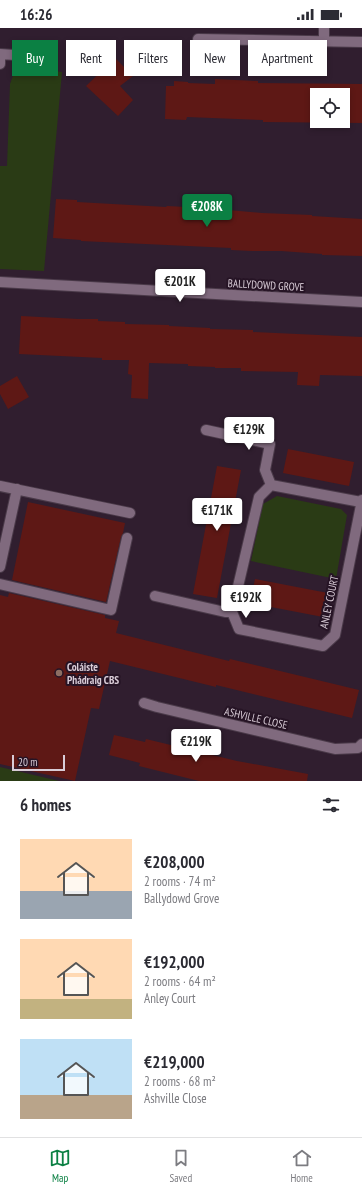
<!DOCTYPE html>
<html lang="en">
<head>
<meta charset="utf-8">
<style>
	:root { --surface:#fff; --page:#f2f2f3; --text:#2b2b33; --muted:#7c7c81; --line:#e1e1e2; --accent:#0b8043 }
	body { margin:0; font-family:"PT Sans Narrow",sans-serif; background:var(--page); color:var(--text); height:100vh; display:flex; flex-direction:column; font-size:15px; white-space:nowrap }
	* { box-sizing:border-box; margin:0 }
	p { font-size:13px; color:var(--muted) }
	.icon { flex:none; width:22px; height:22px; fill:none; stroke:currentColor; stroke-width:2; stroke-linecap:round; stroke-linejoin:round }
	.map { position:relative; height:753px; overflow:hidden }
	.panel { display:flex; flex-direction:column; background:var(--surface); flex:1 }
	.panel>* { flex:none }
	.banner { position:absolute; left:12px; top:12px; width:338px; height:36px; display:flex; gap:8px }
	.buttons { position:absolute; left:310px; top:60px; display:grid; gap:8px }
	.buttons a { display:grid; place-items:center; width:40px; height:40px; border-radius:0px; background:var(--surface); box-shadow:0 2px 6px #0003; font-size:20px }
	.scale { position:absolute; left:12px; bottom:10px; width:53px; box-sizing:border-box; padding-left:4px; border:2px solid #d9ccd7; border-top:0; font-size:11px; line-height:14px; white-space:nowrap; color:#d9ccd7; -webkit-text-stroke:3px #261425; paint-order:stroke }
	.price { position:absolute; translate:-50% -34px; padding:0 9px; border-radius:4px; background:#fff; color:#222; font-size:13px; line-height:26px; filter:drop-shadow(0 1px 2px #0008) }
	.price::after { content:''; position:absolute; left:50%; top:24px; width:12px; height:9px; margin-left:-6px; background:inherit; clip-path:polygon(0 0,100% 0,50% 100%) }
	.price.active { background:var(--accent); color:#fff }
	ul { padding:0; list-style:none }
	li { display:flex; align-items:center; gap:12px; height:100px; padding:0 20px }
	li span { display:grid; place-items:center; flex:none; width:112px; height:80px; border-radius:0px; color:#555 }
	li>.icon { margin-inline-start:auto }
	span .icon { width:48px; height:48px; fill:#fffc; stroke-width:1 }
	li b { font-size:17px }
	h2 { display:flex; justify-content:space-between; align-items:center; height:48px; padding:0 20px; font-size:17px }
	.chip { padding:0 14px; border-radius:0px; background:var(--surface); box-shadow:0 2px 6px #0003; font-size:14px; line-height:36px }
	.chip.active { background:var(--accent); color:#fff }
	.status { display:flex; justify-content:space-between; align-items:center; height:28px; padding:0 20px; background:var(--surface); direction:ltr }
	.status svg { height:11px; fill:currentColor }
	.menu { display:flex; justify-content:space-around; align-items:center; height:56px; border-top:1px solid var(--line); background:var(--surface); font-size:11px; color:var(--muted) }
	.menu a { display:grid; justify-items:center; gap:2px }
	.menu .active { color:var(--accent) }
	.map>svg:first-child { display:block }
</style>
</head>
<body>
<div class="status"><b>16:26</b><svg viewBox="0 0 49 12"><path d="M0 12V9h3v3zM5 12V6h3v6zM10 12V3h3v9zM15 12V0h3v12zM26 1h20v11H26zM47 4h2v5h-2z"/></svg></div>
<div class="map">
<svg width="362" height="753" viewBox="0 0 362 753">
	<rect width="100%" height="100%" fill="#301e2f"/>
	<path fill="#2a3b15" d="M 24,39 L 62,44 L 44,243 L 0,241 L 0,138 L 7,138 L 10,56 L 14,45 Z
		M 277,468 L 341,481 L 347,487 L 336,551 L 251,533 L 263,476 Z
		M 0,739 L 59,753 L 0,753 Z"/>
	<path fill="#5e1815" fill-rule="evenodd" d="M 115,30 L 133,48 L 120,58 L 133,72 L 118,88 L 86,58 Z
		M 215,51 L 258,53 L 258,55 L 362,56 L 362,95 L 263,94 L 263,92 L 187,89 L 186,92 L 165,91 L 166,58 L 174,58 L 174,53 L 188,54 L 188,55 L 215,56 ZM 317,67 L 343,67 L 343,93 L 317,93 Z
		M 56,171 L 77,172 L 77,174 L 166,179 L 167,178 L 206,180 L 262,185 L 312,187 L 312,188 L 362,191 L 362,228 L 322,227 L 322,226 L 281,223 L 252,223 L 231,222 L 231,220 L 81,213 L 81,212 L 53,210 Z
		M 21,288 L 78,291 L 98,291 L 98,293 L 125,294 L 125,296 L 169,297 L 169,298 L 210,300 L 210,301 L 253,302 L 253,304 L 362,309 L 362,348 L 320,347 L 319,358 L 297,357 L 298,344 L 241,343 L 241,340 L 215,340 L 215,339 L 188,338 L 188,336 L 149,335 L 148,371 L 131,370 L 132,347 L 128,346 L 129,332 L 102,332 L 102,330 L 19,326 Z
		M 17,348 L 29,369 L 8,381 L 0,366 L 0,358 Z
		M 288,421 L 354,434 L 349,458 L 283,445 Z
		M 217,438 L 241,442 L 217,570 L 193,566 Z
		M 28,474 L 125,495 L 123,505 L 121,509 L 106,574 L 12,552 Z
		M 255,551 L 328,565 L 323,589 L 250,575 Z
		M 9,565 L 105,587 L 105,590 L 119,593 L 116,605 L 229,633 L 230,631 L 359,662 L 352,690 L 216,657 L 216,659 L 110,633 L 99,681 L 91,680 L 75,753 L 0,736 L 0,567 L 8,569 Z
		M 114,707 L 145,714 L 146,711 L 237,733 L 308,746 L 307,753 L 199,753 L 139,738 L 140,735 L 109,727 Z"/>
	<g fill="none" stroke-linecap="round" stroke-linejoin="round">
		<g stroke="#4a3a49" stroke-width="12">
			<path id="minor" d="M 198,11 L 362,14
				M 324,13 L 324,0
				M 0,36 L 0,26 L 30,28
				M 0,254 L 362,274
				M 206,402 L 270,416 L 265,442 L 271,457
				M 0,458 L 130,485
				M 361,474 L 271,457 L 259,469 L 232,584 L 239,601 L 323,618 L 335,607 L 362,472
				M 0,539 L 17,461
				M 0,556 L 111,582 L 127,510
				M 155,568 L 225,584 L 232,584
				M 144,675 L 157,679 L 335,721 L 358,720 L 362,716"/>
		</g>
		<use href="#minor" stroke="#806a7e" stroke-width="10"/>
	</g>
	<circle fill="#8d6e63" stroke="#261425" stroke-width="1.5" cx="59" cy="645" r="4"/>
	<g text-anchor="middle" stroke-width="4" stroke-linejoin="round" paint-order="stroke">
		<g font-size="11" fill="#d9ccd7" stroke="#261425">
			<text transform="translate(266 257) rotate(3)" y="4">BALLYDOWD GROVE</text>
			<text transform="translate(329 574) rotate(-78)" y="4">ANLEY COURT</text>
			<text transform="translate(256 690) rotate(13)" y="4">ASHVILLE CLOSE</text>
		</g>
		<g font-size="11" font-weight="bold" fill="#d9ccd7" stroke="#261425" text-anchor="start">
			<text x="67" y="643">Coláiste<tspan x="67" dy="13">Phádraig CBS</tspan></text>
		</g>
	</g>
</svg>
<div class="buttons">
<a><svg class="icon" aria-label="locate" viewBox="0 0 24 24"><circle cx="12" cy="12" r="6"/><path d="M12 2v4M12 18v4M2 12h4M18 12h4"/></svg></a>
</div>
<div class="scale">20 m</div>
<b class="price active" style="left:207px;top:200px">€208K</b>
<b class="price" style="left:180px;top:275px">€201K</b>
<b class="price" style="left:249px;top:423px">€129K</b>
<b class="price" style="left:217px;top:504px">€171K</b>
<b class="price" style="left:246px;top:591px">€192K</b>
<b class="price" style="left:196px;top:735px">€219K</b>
<div class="banner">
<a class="chip active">Buy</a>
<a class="chip">Rent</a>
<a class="chip">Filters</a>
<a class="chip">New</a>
<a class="chip">Apartment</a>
</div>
</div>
<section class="panel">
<h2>6 homes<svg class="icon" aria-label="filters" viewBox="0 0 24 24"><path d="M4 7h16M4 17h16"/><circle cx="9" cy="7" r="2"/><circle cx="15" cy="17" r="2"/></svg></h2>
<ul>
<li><span style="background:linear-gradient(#ffd9b3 65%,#9aa5b1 0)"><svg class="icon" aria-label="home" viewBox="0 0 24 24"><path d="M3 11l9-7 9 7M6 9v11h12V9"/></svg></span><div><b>€208,000</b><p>2 rooms · 74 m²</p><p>Ballydowd Grove</p></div></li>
<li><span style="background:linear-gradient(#ffd9b3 75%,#c2b280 0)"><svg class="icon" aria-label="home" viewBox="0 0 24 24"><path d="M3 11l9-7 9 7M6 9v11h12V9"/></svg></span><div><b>€192,000</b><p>2 rooms · 64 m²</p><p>Anley Court</p></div></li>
<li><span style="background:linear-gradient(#bfe0f5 70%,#b9a48a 0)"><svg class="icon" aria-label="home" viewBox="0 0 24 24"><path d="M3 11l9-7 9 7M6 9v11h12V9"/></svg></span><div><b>€219,000</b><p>2 rooms · 68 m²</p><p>Ashville Close</p></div></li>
</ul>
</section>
<nav class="menu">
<a class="active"><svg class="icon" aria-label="map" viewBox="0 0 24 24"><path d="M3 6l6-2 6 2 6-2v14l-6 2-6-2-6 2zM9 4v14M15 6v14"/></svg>Map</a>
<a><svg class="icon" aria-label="saved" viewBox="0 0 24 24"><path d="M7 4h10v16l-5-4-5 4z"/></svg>Saved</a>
<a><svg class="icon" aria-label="home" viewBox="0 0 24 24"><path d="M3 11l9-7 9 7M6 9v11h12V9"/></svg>Home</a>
</nav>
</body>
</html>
